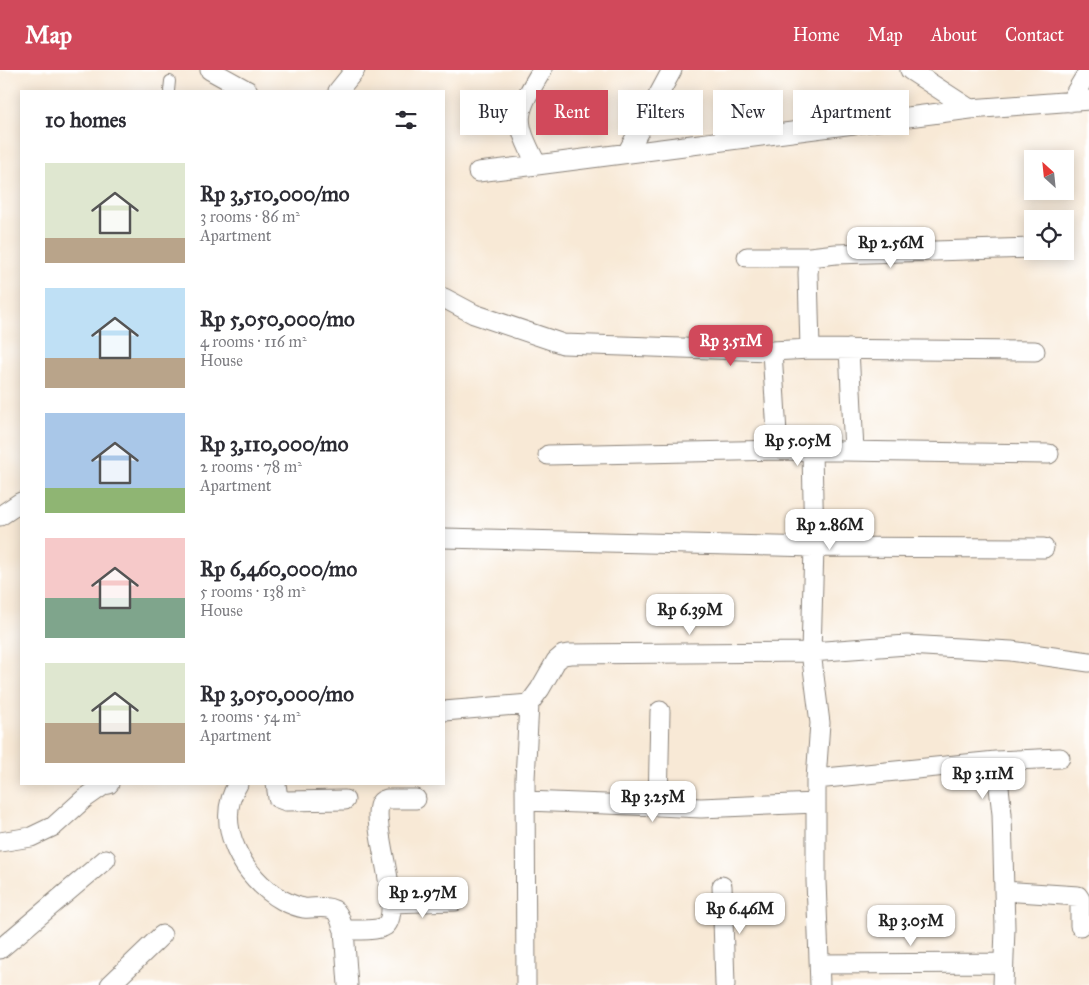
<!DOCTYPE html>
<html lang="en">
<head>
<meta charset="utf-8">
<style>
	:root { --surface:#fff; --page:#f7f7f7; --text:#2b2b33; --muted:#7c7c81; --accent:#d1495b }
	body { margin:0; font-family:"IM FELL Great Primer",serif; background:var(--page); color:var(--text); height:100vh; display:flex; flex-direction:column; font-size:19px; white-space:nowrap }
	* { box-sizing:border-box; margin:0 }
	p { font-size:16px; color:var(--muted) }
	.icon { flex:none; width:28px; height:28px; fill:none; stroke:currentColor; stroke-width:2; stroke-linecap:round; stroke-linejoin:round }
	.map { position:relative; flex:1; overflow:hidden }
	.drawer { position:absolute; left:20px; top:20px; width:425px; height:695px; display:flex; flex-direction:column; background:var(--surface); border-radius:0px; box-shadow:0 2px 12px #0003 }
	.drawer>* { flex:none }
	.guide { position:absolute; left:460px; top:20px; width:475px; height:45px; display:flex; gap:10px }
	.needle { width:32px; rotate:333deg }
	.controls { position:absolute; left:1024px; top:80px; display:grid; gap:10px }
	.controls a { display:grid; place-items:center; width:50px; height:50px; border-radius:0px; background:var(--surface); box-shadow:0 2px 12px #0003; font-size:25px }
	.price { position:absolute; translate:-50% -42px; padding:0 11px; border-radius:10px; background:#fff; color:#222; font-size:16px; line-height:32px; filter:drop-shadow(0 1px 2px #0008) }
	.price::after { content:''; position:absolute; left:50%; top:30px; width:15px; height:11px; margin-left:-8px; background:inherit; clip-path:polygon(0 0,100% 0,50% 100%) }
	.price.on { background:var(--accent); color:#fff }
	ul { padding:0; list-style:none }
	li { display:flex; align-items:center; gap:15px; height:125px; padding:0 25px }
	li span { display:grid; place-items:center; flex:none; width:140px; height:100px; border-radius:0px; color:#555 }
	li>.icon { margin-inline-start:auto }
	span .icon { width:60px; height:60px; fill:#fffc; stroke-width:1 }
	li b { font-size:21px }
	h2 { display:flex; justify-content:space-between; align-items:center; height:60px; padding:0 25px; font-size:21px }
	.chip { padding:0 18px; border-radius:0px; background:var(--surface); box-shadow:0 2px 12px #0003; font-size:18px; line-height:45px }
	.chip.on { background:var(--accent); color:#fff }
	header { display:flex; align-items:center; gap:30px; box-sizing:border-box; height:70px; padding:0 25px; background:var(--accent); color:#fff }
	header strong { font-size:24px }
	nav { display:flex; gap:28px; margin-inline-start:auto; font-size:18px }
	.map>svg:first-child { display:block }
</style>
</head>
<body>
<header>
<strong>Map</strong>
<nav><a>Home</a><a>Map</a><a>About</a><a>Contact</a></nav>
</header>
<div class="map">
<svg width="1089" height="915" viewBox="0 0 1089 915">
	<rect width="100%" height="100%" fill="#fff"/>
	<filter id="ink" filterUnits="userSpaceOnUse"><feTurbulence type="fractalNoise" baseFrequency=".02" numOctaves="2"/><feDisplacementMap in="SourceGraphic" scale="10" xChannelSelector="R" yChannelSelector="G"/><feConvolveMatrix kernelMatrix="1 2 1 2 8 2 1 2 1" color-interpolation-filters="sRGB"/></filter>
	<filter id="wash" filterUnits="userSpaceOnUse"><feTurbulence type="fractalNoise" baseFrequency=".0096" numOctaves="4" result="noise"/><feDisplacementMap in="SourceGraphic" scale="20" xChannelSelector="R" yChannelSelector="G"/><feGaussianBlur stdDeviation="1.12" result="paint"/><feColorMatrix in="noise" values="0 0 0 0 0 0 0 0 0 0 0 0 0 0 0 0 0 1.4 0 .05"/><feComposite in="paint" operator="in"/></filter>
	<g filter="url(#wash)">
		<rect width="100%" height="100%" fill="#f8e9d6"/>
	</g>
	<g filter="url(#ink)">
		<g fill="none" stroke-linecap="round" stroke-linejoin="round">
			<g stroke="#8a8279" stroke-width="12">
				<path id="service" d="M 169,21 L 170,11"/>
			</g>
			<g stroke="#8a8279" stroke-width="21">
				<path id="minor" d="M 210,0 L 248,21
					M 910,0 L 970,39
					M 338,21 L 355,0
					M 1070,32 L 1089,0
					M 627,83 L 672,0
					M 537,95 C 513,48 515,45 542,0
					M 478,102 L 537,95 L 970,39 L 1089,30
					M 747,187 L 810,187
					M 444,228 L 474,244 L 563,274 L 772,281 L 810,279 L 1035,281
					M 810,279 L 808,203 L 810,187 L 836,184 L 1032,178
					M 849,279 L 854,381
					M 772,281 L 778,380
					M 548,385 L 778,380 L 1049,384
					M 0,446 L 21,432
					M 444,468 L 814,477 L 1044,478
					M 444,641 L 529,634
					M 996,691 L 1060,688
					M 816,709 L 996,691 L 1002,744 L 1005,858 L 1003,915
					M 238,714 C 212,754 244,809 282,830 C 288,833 297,837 304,838 C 314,839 324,835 334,840 C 340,844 341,854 344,860 C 353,860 378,861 385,856 C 404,841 372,761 379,736 C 380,732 383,730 387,729 L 416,729
					M 276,714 L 278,728 L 286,731 L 345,730
					M 526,731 L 658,736 L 660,641
					M 658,736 L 701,738 L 816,733
					M 0,772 L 31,767 L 54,756 L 84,729 L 104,715 L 109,714
					M 722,816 L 725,915
					M 1004,821 L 1078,826 L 1080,829 L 1080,856
					M 390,833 L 455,831
					M 344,860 L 348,915
					M 0,879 L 106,789
					M 820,894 L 1003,893
					M 110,915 L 162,865
					M 526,915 L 525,709 L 529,634 L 540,619 L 556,591 L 563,585 L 570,584 L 811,582 L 814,477 L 812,381
					M 820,915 L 816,811 L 816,709 L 820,653 L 811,582 L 907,575 L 1011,581 L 1089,592"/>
			</g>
			<use href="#service" stroke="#fff" stroke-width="10"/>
			<use href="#minor" stroke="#fff" stroke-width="19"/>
		</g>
	</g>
</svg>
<div class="controls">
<a><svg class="needle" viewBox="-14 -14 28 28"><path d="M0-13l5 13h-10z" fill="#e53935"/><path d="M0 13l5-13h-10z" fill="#7c7c81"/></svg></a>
<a><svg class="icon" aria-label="locate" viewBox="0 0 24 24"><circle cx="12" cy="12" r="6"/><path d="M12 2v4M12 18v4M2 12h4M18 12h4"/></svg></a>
</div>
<b class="price" style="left:891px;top:199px">Rp 2.56M</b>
<b class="price on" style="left:731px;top:297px">Rp 3.51M</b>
<b class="price" style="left:798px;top:397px">Rp 5.05M</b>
<b class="price" style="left:830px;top:481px">Rp 2.86M</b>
<b class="price" style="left:690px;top:566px">Rp 6.39M</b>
<b class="price" style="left:983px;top:730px">Rp 3.11M</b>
<b class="price" style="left:653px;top:753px">Rp 3.25M</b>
<b class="price" style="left:423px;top:849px">Rp 2.97M</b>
<b class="price" style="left:740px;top:865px">Rp 6.46M</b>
<b class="price" style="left:911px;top:877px">Rp 3.05M</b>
<div class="guide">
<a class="chip">Buy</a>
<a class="chip on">Rent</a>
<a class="chip">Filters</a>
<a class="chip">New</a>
<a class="chip">Apartment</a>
</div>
<section class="drawer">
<h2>10 homes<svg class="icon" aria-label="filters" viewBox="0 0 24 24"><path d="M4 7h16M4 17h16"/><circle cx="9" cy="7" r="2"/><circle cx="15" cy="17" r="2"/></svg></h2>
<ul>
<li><span style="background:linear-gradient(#dfe7d0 75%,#b9a48a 0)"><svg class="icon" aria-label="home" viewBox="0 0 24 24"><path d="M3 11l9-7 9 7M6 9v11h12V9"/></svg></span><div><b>Rp 3,510,000/mo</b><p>3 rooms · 86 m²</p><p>Apartment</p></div></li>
<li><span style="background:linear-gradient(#bfe0f5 70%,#b9a48a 0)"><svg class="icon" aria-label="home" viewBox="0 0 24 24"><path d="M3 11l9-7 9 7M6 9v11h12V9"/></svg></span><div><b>Rp 5,050,000/mo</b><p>4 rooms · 116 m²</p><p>House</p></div></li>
<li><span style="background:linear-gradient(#a9c7e8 75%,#8fb573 0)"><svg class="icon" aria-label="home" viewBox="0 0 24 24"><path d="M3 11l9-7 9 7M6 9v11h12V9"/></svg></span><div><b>Rp 3,110,000/mo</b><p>2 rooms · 78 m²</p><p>Apartment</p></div></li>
<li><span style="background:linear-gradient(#f6c9c9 60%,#7fa58c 0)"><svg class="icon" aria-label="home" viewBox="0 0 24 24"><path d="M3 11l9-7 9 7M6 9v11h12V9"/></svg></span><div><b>Rp 6,460,000/mo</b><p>5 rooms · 138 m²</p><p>House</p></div></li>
<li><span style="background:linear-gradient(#dfe7d0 60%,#b9a48a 0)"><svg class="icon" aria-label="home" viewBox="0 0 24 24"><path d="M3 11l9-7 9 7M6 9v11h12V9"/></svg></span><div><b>Rp 3,050,000/mo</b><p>2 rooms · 54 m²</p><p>Apartment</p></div></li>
</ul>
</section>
</div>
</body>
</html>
